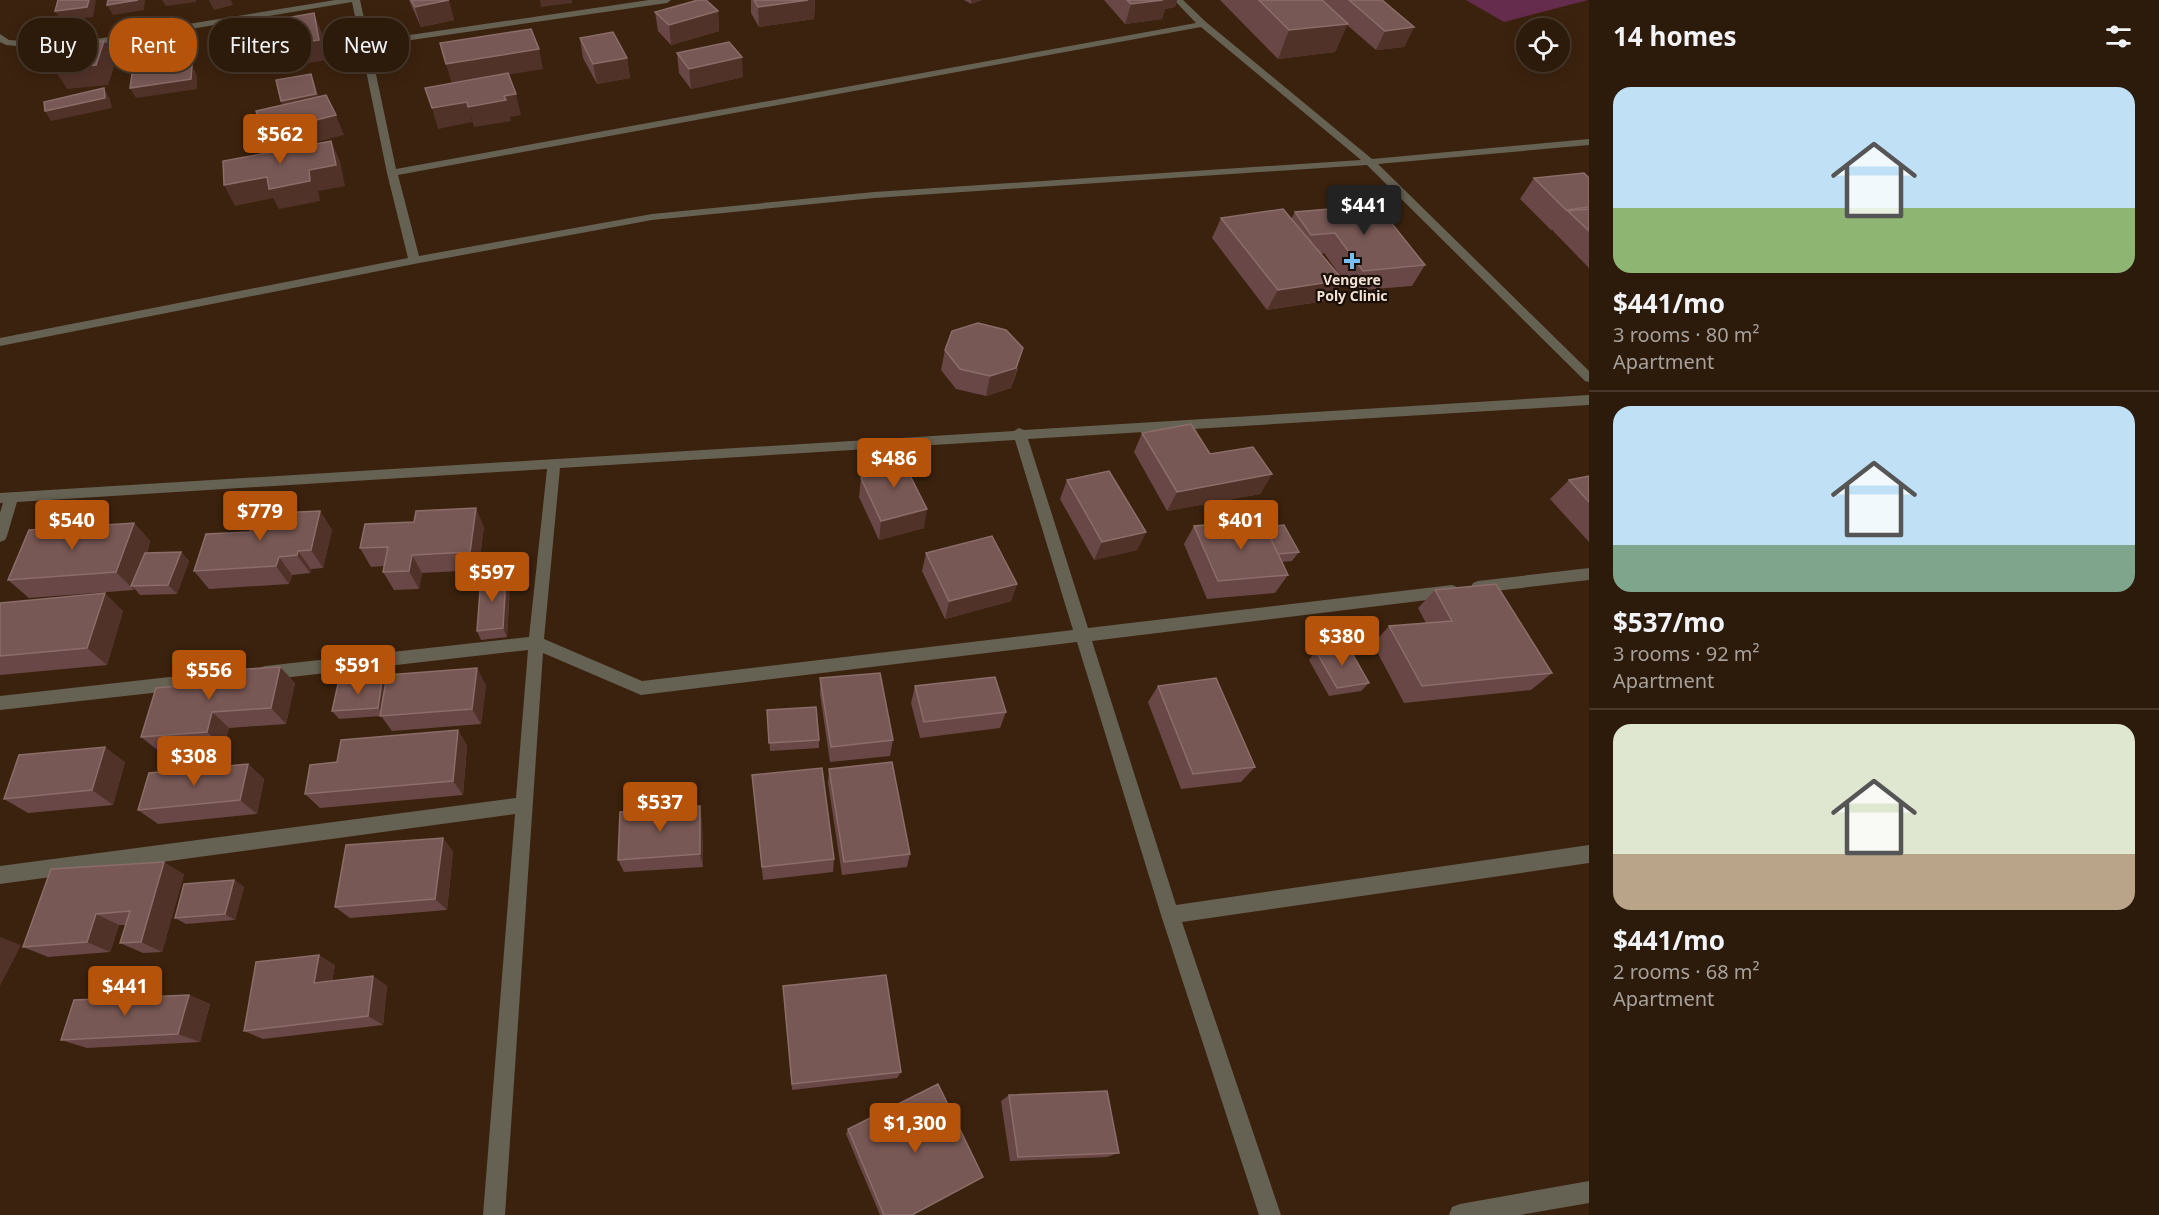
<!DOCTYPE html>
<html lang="en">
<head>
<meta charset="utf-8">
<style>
	:root { --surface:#2c1a0a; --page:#342313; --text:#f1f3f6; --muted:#a6a19c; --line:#48382b; --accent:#b45309 }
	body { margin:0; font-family:"Noto Sans",sans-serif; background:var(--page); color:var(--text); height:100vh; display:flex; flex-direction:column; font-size:22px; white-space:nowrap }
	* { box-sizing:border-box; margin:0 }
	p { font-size:20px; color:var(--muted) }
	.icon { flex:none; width:33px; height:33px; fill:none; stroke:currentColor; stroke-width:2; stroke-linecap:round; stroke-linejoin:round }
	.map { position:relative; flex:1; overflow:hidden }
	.details { display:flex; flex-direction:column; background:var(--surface); width:570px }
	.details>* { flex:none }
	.guide { position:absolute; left:18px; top:18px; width:570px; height:54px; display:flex; gap:12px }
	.fabs { position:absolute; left:1516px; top:18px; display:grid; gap:12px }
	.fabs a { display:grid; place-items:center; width:54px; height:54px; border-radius:50%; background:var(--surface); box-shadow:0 3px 15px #0003,0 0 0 2px var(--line); font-size:30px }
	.price { position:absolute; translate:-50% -51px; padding:0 14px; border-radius:6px; background:var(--accent); color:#fff; font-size:20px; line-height:39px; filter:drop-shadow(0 2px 3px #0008) }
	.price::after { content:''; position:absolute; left:50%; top:36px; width:18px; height:14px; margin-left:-9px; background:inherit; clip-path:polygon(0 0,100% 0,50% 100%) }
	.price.current { background:#222; color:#fff }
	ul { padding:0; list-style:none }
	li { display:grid; align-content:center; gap:12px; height:318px; padding:0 24px }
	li+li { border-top:2px solid var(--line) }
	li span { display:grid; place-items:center; height:186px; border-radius:18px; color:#555 }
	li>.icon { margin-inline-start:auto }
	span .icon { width:108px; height:108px; fill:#fffc; stroke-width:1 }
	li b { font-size:26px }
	h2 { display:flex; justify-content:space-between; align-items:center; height:72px; padding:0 24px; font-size:26px }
	.chip { padding:0 21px; border-radius:24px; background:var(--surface); box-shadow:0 3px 15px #0003,0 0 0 2px var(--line); font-size:21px; line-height:54px }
	.chip.current { background:var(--accent); color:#fff }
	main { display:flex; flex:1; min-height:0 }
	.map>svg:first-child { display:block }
</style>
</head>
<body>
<main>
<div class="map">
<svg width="1589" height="1215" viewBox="0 0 1589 1215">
	<rect width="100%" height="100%" fill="#3b220e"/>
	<path fill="#662c4d" d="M 1466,0 L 1588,0 L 1504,22 Z"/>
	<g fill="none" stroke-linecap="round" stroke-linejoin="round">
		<path fill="#656153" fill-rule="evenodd" d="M 335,0 L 360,0 L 369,41 L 649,0 L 671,0 L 667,3 L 370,46 L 396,169 L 1196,23 L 1174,0 L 1183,0 L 1206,22 L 1372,159 L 1589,139 L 1589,145 L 1378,164 L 1589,371 L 1589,382 L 1585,381 L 1367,165 L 874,198 L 652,220 L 414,264 L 0,346 L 0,338 L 408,258 L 387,173 L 352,2 L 84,47 L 35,48 L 6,45 L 0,42 L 0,34 L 9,40 L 35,42 L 84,41 ZM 1201,27 L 1361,160 L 874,192 L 652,214 L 419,256 L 398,175 Z
			M 1589,395 L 1589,405 L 1028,439 L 1088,628 L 1452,585 L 1457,587 L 1459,591 L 1457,595 L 1452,597 L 1092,641 L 1176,905 L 1589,845 L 1589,863 L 1182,922 L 1281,1215 L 1259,1215 L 1161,915 L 1077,642 L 641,695 L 543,653 L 505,1215 L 483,1215 L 515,814 L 0,884 L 0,866 L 516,798 L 528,650 L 265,680 L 259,678 L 257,673 L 259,668 L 265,666 L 529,637 L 547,469 L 17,502 L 7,536 L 5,540 L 0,542 L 0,513 L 3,503 L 0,503 L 0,493 L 1014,431 L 1019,428 L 1024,430 ZM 1015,440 L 1073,630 L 642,681 L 544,639 L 560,468 Z
			M 1589,568 L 1589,580 L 1478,593 L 1473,591 L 1471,587 L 1473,583 L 1478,581 Z
			M 241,669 L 247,671 L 249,676 L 247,681 L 241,683 L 0,710 L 0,696 Z
			M 1589,1181 L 1589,1203 L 1520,1215 L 1449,1215 L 1452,1207 L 1460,1204 Z"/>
	</g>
	<path fill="#694746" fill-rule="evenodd" d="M 409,0 L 449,0 L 448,0 L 454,20 L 421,27 Z
		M 751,0 L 815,0 L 814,19 L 759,27 L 751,13 Z
		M 964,0 L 982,0 L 971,4 Z
		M 1104,0 L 1177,0 L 1175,7 L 1165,9 L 1162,19 L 1125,24 Z
		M 1220,0 L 1382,0 L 1414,27 L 1404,47 L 1376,50 L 1347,25 L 1335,52 L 1278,59 Z
		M 718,11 L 719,31 L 671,45 L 658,31 L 655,12 Z
		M 580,38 L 627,58 L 630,78 L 597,84 L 583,58 Z
		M 677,53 L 743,77 L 691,89 L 679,73 Z
		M 1534,178 L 1589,178 L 1589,268 L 1553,231 L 1554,230 L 1551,230 L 1520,199 Z
		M 1295,212 L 1425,265 L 1412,286 L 1351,291 L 1343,280 L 1332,300 L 1267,310 L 1212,238 L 1221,218 L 1291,219 ZM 1324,253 L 1342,278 L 1321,254 Z
		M 945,350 L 1018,368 L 1011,388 L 986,396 L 956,389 L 941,370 Z
		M 1142,433 L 1210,454 L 1272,474 L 1260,494 L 1167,511 L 1134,452 Z
		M 882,449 L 924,528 L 879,540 L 859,497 L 861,478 L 882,473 L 880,468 Z
		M 1589,476 L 1589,542 L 1550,499 L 1569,480 Z
		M 1067,480 L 1146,532 L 1137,550 L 1094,560 L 1060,499 Z
		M 320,511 L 332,530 L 323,568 L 311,569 L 310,573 L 292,575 L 289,584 L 209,589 L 194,571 L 250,532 Z
		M 134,523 L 150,541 L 147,553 L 181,552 L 189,561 L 177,594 L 140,595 L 135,589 L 134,590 L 29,598 L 8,580 Z
		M 1194,526 L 1265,527 L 1299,552 L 1292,561 L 1282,562 L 1288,575 L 1275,593 L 1207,599 L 1184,544 Z
		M 484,527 L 478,570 L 422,573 L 419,589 L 394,590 L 383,572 L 384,566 L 371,567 L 360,548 Z
		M 926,553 L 1017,584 L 1011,601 L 945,619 L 922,571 Z
		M 510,585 L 507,637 L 481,640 L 477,631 Z
		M 1435,590 L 1552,673 L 1531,690 L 1404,703 L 1373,644 L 1389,626 L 1426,623 L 1418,608 Z
		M 0,603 L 123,611 L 107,665 L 0,675 Z
		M 1316,651 L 1369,683 L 1361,691 L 1329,696 L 1309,660 Z
		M 280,667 L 295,683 L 286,724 L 229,728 L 224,747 L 160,752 L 141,737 Z
		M 820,678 L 893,740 L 890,756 L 830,762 L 820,694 Z
		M 385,685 L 486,685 L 481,724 L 392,731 L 381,716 L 339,719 L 332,711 Z
		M 915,686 L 1006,712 L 1000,728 L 920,738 L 911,703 Z
		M 1158,686 L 1255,767 L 1241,782 L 1181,789 L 1148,702 Z
		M 767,710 L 819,740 L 819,748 L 770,751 Z
		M 458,730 L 467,746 L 463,795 L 320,808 L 305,794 L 337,762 Z
		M 125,762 L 113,805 L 28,813 L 4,799 Z
		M 248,764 L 264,779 L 257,814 L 158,824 L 138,810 Z
		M 829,769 L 910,854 L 907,867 L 842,875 L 828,783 Z
		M 752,775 L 834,859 L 833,872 L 763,880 Z
		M 702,820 L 703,867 L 624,872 L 618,860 Z
		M 453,851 L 447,910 L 350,918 L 335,907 Z
		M 184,874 L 162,952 L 143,953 L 120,943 L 126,925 L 119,925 L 110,952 L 48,957 L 23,947 Z
		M 234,880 L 244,887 L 235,920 L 186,924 L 175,918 Z
		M 335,965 L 332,981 L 373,976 L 387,986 L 383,1025 L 263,1039 L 244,1031 Z
		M 783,986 L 901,1072 L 897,1078 L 792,1090 Z
		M 189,995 L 210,1004 L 200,1042 L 87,1048 L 61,1040 Z
		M 1009,1095 L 1119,1153 L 1107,1157 L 1010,1161 L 1001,1101 Z
		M 848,1129 L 912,1215 L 880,1215 L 846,1134 Z"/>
	<path fill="#513229" d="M 89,0 L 95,0 L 96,1 L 93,17 L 61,21 L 55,11 Z
		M 138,0 L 145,0 L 144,10 L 113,15 L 107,5 Z
		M 162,0 L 196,0 L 196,2 L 166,6 Z
		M 209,0 L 231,0 L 233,5 L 214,10 Z
		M 449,0 L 454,20 L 421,27 L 415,7 Z
		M 540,0 L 572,0 L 572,3 L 541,7 Z
		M 808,0 L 815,0 L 814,19 L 759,27 L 758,7 Z
		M 971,0 L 982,0 L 971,4 Z
		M 1156,0 L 1177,0 L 1175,7 L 1165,9 L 1162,19 L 1125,24 L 1131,4 Z
		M 718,11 L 719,31 L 671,45 L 669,25 Z
		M 314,13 L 322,33 L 327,60 L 280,68 L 271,48 Z
		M 175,23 L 185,43 L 185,75 L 145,81 L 134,61 Z
		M 1348,24 L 1335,52 L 1278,59 L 1289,30 Z
		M 1414,27 L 1404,47 L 1376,50 L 1385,31 Z
		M 256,28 L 260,38 L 264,51 L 219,59 L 214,49 Z
		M 104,41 L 116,61 L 108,85 L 67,89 L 54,69 Z
		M 539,49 L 543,69 L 452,84 L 446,64 Z
		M 742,57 L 743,77 L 691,89 L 689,69 Z
		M 627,58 L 630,78 L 597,84 L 593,64 Z
		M 192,65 L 197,76 L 197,89 L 136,98 L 130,88 Z
		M 311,74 L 315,84 L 321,104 L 285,111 L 281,101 Z
		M 104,88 L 110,99 L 112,108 L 51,121 L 45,111 Z
		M 516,94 L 521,115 L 510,117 L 511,121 L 474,127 L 468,107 L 504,96 Z
		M 467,102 L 472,122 L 438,129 L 432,108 Z
		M 336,115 L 344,135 L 273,153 L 264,133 Z
		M 331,141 L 340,161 L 345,186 L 318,191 L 320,201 L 279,209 L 273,198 L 235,206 L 224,185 L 309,170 Z
		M 1343,280 L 1332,300 L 1267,310 L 1278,290 Z
		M 1023,348 L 1011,388 L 986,396 L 990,376 Z
		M 1272,474 L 1260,494 L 1167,511 L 1177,492 Z
		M 476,508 L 484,527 L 478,570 L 470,552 Z
		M 927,509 L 924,528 L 879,540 L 881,521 Z
		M 320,511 L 332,530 L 323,568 L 311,550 Z
		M 134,523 L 150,541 L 136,586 L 131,586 L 135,589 L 134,590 L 116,572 Z
		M 1146,532 L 1137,550 L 1094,560 L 1102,542 Z
		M 298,551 L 311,569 L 310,573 L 297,555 Z
		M 181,552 L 189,561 L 177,594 L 168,585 Z
		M 412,555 L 422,573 L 419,589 L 409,571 Z
		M 279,557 L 292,575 L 289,584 L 276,566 Z
		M 506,576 L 510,585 L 507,637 L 503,628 Z
		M 1017,584 L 1011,601 L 945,619 L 949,601 Z
		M 105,593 L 123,611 L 107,665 L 87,648 Z
		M 280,667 L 295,683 L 286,724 L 271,708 Z
		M 477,668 L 486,685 L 481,724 L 472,709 Z
		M 382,681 L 388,689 L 384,716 L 378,708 Z
		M 212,712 L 229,728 L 224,747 L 207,732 Z
		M 458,730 L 467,746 L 463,795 L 453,781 Z
		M 105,747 L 125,762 L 113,805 L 92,790 Z
		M 248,764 L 264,779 L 257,814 L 240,800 Z
		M 700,806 L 702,820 L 703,867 L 700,854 Z
		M 443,838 L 453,851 L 447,910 L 435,899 Z
		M 164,862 L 184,874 L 162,952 L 141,942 Z
		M 234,880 L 244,887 L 235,920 L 225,914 Z
		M 96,914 L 119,925 L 110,952 L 87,942 Z
		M 0,937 L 21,945 L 0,986 Z
		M 319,955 L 335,965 L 330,992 L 314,983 Z
		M 373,976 L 387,986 L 383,1025 L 368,1016 Z
		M 189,995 L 210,1004 L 200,1042 L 178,1034 Z"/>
	<path fill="#785855" stroke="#8b6d69" stroke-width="1.5" d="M 58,0 L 89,0 L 87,7 L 55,11 Z
		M 108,0 L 138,0 L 107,5 Z
		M 411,0 L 449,0 L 415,7 Z
		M 698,0 L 706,0 L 718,11 L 669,25 L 655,12 Z
		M 754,0 L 808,0 L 758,7 Z
		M 1127,0 L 1163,0 L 1131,4 Z
		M 1259,0 L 1322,0 L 1348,24 L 1289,30 Z
		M 1349,0 L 1382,0 L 1414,27 L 1385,31 Z
		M 314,13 L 319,40 L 271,48 L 268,21 Z
		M 175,23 L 175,55 L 134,61 L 135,29 Z
		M 256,28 L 259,41 L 214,49 L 212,36 Z
		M 531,29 L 539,49 L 446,64 L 440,43 Z
		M 613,32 L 627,58 L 593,64 L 580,38 Z
		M 104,41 L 96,65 L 54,69 L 63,45 Z
		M 729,42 L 742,57 L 689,69 L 677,53 Z
		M 192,65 L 191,79 L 130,88 L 132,74 Z
		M 508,73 L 516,94 L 504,96 L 506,100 L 468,107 L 467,102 L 432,108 L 425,88 Z
		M 311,74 L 316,94 L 281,101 L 276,80 Z
		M 104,88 L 105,98 L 45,111 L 44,102 Z
		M 326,95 L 336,115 L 264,133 L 256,111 Z
		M 331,141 L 336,165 L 309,170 L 310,181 L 269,189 L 267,177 L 224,185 L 223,161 Z
		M 1584,173 L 1589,178 L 1589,207 L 1566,210 L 1534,178 Z
		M 1377,205 L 1425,265 L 1363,271 L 1335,233 L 1311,235 L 1295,212 Z
		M 1283,209 L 1343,280 L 1278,290 L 1221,218 Z
		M 1589,209 L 1589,231 L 1568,211 Z
		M 978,323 L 1006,330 L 1023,348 L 1016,368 L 990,376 L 960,369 L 945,350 L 952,331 Z
		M 1191,424 L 1210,454 L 1253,447 L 1272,474 L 1177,492 L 1142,433 Z
		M 895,446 L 927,509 L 881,521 L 861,478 L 893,470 L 882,449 Z
		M 1109,471 L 1146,532 L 1102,542 L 1067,480 Z
		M 1589,476 L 1589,502 L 1569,480 Z
		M 476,508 L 470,552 L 412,555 L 409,571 L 383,572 L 388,547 L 360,548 L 365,524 L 414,522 L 416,511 Z
		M 320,511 L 311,550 L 298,551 L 297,555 L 279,557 L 276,566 L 194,571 L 206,534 L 250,532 L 255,514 Z
		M 1262,520 L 1288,575 L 1218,581 L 1194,526 Z
		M 134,523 L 116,572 L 8,580 L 29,530 Z
		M 1284,525 L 1299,552 L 1278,554 L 1265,527 Z
		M 992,536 L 1017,584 L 949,601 L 926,553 Z
		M 181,552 L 168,585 L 131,586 L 145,553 Z
		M 506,576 L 503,628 L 477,631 L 481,578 Z
		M 1496,584 L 1552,673 L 1422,686 L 1389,626 L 1452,621 L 1435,590 Z
		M 105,593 L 87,648 L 0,656 L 0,603 Z
		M 1348,646 L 1369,683 L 1337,688 L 1316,651 Z
		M 280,667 L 271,708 L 212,712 L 207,732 L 141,737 L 156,688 L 219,682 L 230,670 Z
		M 477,668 L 472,709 L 380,716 L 387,675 Z
		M 880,673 L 893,740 L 831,747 L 820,678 Z
		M 995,677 L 1006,712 L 924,722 L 915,686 Z
		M 1216,678 L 1255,767 L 1193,774 L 1158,686 Z
		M 382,681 L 378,708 L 332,711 L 338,684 Z
		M 816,707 L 819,740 L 769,743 L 767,710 Z
		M 458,730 L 453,781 L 305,794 L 310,765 L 337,762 L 341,740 Z
		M 105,747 L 92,790 L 4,799 L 19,755 Z
		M 892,762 L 910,854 L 844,862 L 829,769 Z
		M 248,764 L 240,800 L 138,810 L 149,773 Z
		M 822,768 L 834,859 L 762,867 L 752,775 Z
		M 700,806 L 700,854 L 618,860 L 620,812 Z
		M 443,838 L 435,899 L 335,907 L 346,845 Z
		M 164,862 L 141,942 L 120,943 L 130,911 L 96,914 L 87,942 L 23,947 L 51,869 Z
		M 234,880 L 225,914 L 175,918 L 184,884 Z
		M 319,955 L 314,983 L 373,976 L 368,1016 L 244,1031 L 256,962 Z
		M 886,975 L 901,1072 L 792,1084 L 783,986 Z
		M 189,995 L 178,1034 L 61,1040 L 74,1000 Z
		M 938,1084 L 983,1177 L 912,1215 L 884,1215 L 848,1129 Z
		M 1107,1091 L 1119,1153 L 1018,1157 L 1009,1095 Z"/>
	<path fill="#78bff7" stroke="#1a0f07" stroke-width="2" d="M1349 252h6v6h6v6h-6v6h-6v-6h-6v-6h6z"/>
	<g text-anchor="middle" stroke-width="4.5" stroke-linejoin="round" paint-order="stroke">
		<g font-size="14" font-weight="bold" fill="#f1e0d4" stroke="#1a0f07">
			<text x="1352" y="285">Vengere<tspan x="1352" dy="16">Poly Clinic</tspan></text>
		</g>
	</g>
</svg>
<div class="fabs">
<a><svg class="icon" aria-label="locate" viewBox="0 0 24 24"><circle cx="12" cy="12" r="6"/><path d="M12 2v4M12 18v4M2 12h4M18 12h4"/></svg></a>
</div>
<b class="price" style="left:280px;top:165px">$562</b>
<b class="price current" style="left:1364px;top:236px">$441</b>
<b class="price" style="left:894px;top:489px">$486</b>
<b class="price" style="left:260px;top:542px">$779</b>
<b class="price" style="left:72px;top:551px">$540</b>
<b class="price" style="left:1241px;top:551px">$401</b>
<b class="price" style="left:492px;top:603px">$597</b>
<b class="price" style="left:1342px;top:667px">$380</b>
<b class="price" style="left:358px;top:696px">$591</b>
<b class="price" style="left:209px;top:701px">$556</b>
<b class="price" style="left:194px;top:787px">$308</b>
<b class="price" style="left:660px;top:833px">$537</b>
<b class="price" style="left:125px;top:1017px">$441</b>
<b class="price" style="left:915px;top:1154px">$1,300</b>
<div class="guide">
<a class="chip">Buy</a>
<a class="chip current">Rent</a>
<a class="chip">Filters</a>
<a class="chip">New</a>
</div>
</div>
<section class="details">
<h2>14 homes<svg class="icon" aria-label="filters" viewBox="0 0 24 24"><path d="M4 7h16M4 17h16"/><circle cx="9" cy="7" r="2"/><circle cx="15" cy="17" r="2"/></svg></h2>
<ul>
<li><span style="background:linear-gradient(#bfe0f5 65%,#8fb573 0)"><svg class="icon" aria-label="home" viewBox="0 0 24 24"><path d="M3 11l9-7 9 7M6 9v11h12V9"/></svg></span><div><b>$441/mo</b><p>3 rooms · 80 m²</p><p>Apartment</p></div></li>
<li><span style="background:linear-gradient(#bfe0f5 75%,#7fa58c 0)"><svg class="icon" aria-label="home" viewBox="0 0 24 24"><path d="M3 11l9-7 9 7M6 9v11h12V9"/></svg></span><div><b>$537/mo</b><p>3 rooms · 92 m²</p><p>Apartment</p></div></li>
<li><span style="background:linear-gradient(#dfe7d0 70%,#b9a48a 0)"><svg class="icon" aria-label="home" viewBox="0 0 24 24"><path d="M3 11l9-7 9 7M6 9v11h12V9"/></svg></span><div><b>$441/mo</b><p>2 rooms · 68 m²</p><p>Apartment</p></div></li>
</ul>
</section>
</main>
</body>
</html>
